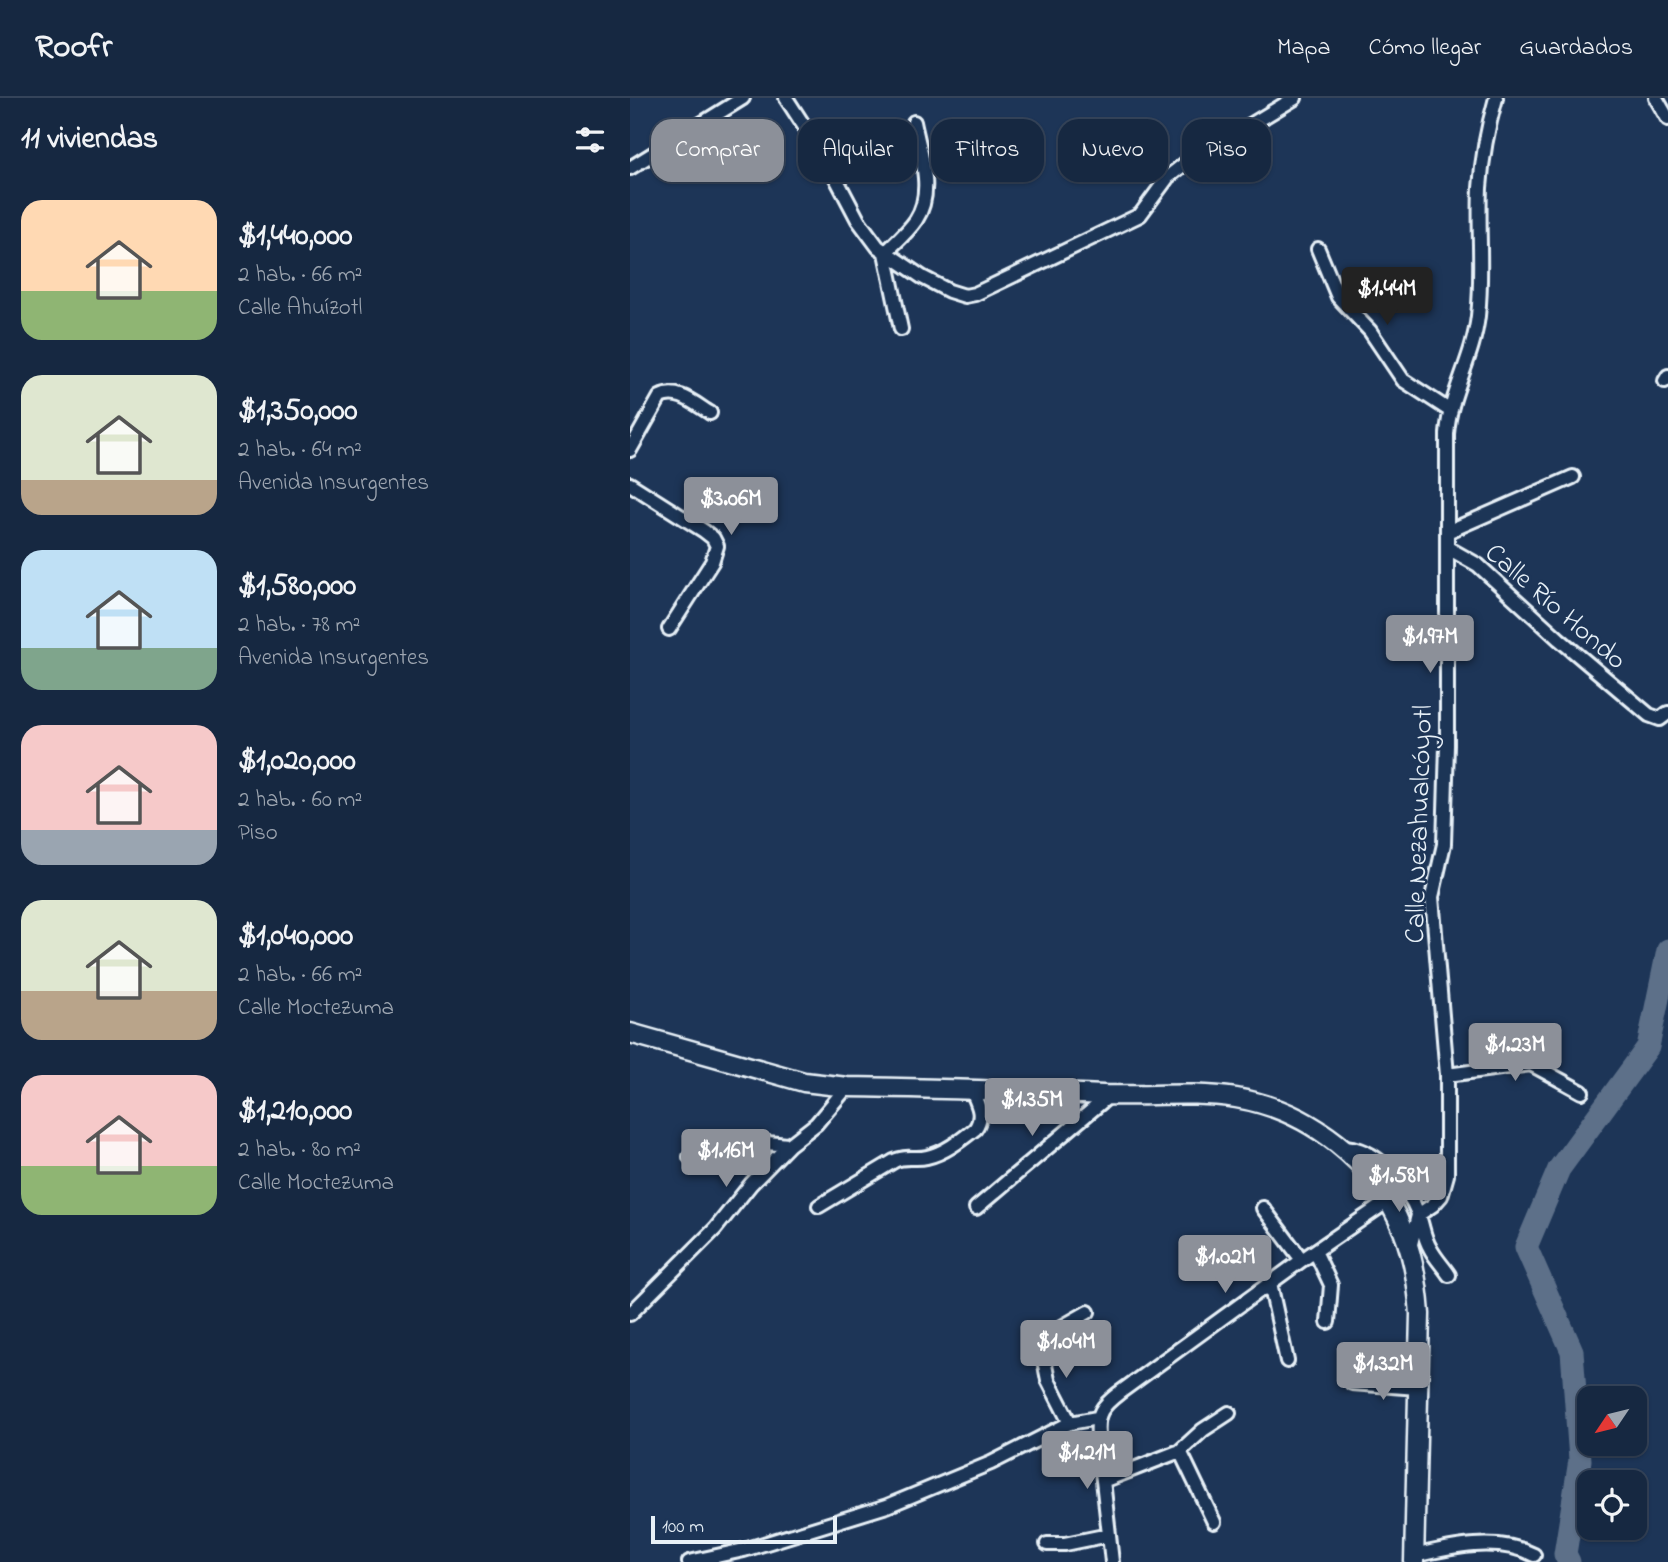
<!DOCTYPE html>
<html lang="es">
<head>
<meta charset="utf-8">
<style>
	:root { --surface:#162841; --page:#1f3048; --text:#f1f3f6; --muted:#9ea6b1; --line:#35445a; --accent:#8c9099 }
	body { margin:0; font-family:"Indie Flower",sans-serif; background:var(--page); color:var(--text); height:100vh; display:flex; flex-direction:column; font-size:26px; white-space:nowrap }
	* { box-sizing:border-box; margin:0 }
	p { font-size:23px; color:var(--muted) }
	.icon { flex:none; width:38px; height:38px; fill:none; stroke:currentColor; stroke-width:2; stroke-linecap:round; stroke-linejoin:round }
	.map { position:relative; flex:1; overflow:hidden }
	.panel { display:flex; flex-direction:column; background:var(--surface); width:630px }
	.panel>* { flex:none }
	.hud { position:absolute; left:21px; top:21px; width:665px; height:63px; display:flex; gap:14px }
	.needle { width:46px; rotate:235deg }
	.tools { position:absolute; left:947px; top:1288px; display:grid; gap:14px }
	.tools a { display:grid; place-items:center; width:70px; height:70px; border-radius:14px; background:var(--surface); box-shadow:0 2px 5px #0004,0 0 0 2px var(--line); font-size:35px }
	.scale { position:absolute; left:21px; bottom:18px; width:186px; box-sizing:border-box; padding-left:7px; border:4px solid #e8f1f8; border-top:0; font-size:19px; line-height:24px; white-space:nowrap; color:#e8f1f8; -webkit-text-stroke:5px #1d3557; paint-order:stroke }
	.price { position:absolute; translate:-50% -60px; padding:0 16px; border-radius:7px; background:var(--accent); color:#fff; font-size:23px; line-height:46px; filter:drop-shadow(0 2px 4px #0008) }
	.price::after { content:''; position:absolute; left:50%; top:42px; width:21px; height:16px; margin-left:-10px; background:inherit; clip-path:polygon(0 0,100% 0,50% 100%) }
	.price.current { background:#222; color:#fff }
	ul { padding:0; list-style:none }
	li { display:flex; align-items:center; gap:21px; height:175px; padding:0 21px }
	li span { display:grid; place-items:center; flex:none; width:196px; height:140px; border-radius:21px; color:#555 }
	li>.icon { margin-inline-start:auto }
	span .icon { width:84px; height:84px; fill:#fffc; stroke-width:1 }
	li b { font-size:30px }
	h2 { display:flex; justify-content:space-between; align-items:center; height:84px; padding:0 21px; font-size:30px }
	.chip { padding:0 24px; border-radius:21px; background:var(--surface); box-shadow:0 2px 5px #0004,0 0 0 2px var(--line); font-size:24px; line-height:63px }
	.chip.current { background:var(--accent); color:#fff }
	header { display:flex; align-items:center; gap:42px; box-sizing:border-box; height:98px; padding:0 35px; background:var(--surface); border-bottom:2px solid var(--line) }
	header strong { font-size:33px }
	nav { display:flex; gap:38px; margin-inline-start:auto; font-size:24px }
	main { display:flex; flex:1; min-height:0 }
	.map>svg:first-child { display:block }
</style>
</head>
<body>
<header>
<strong>Roofr</strong>
<nav><a>Mapa</a><a>Cómo llegar</a><a>Guardados</a></nav>
</header>
<main>
<section class="panel">
<h2>11 viviendas<svg class="icon" aria-label="filters" viewBox="0 0 24 24"><path d="M4 7h16M4 17h16"/><circle cx="9" cy="7" r="2"/><circle cx="15" cy="17" r="2"/></svg></h2>
<ul>
<li><span style="background:linear-gradient(#ffd9b3 65%,#8fb573 0)"><svg class="icon" aria-label="home" viewBox="0 0 24 24"><path d="M3 11l9-7 9 7M6 9v11h12V9"/></svg></span><div><b>$1,440,000</b><p>2 hab. · 66 m²</p><p>Calle Ahuízotl</p></div></li>
<li><span style="background:linear-gradient(#dfe7d0 75%,#b9a48a 0)"><svg class="icon" aria-label="home" viewBox="0 0 24 24"><path d="M3 11l9-7 9 7M6 9v11h12V9"/></svg></span><div><b>$1,350,000</b><p>2 hab. · 64 m²</p><p>Avenida Insurgentes</p></div></li>
<li><span style="background:linear-gradient(#bfe0f5 70%,#7fa58c 0)"><svg class="icon" aria-label="home" viewBox="0 0 24 24"><path d="M3 11l9-7 9 7M6 9v11h12V9"/></svg></span><div><b>$1,580,000</b><p>2 hab. · 78 m²</p><p>Avenida Insurgentes</p></div></li>
<li><span style="background:linear-gradient(#f6c9c9 75%,#9aa5b1 0)"><svg class="icon" aria-label="home" viewBox="0 0 24 24"><path d="M3 11l9-7 9 7M6 9v11h12V9"/></svg></span><div><b>$1,020,000</b><p>2 hab. · 60 m²</p><p>Piso</p></div></li>
<li><span style="background:linear-gradient(#dfe7d0 65%,#b9a48a 0)"><svg class="icon" aria-label="home" viewBox="0 0 24 24"><path d="M3 11l9-7 9 7M6 9v11h12V9"/></svg></span><div><b>$1,040,000</b><p>2 hab. · 66 m²</p><p>Calle Moctezuma</p></div></li>
<li><span style="background:linear-gradient(#f6c9c9 65%,#8fb573 0)"><svg class="icon" aria-label="home" viewBox="0 0 24 24"><path d="M3 11l9-7 9 7M6 9v11h12V9"/></svg></span><div><b>$1,210,000</b><p>2 hab. · 80 m²</p><p>Calle Moctezuma</p></div></li>
</ul>
</section>
<div class="map">
<svg width="1038" height="1464" viewBox="0 0 1038 1464">
	<rect width="100%" height="100%" fill="#1d3557"/>
	<filter id="ink" filterUnits="userSpaceOnUse"><feTurbulence type="fractalNoise" baseFrequency=".0143" numOctaves="2"/><feDisplacementMap in="SourceGraphic" scale="14" xChannelSelector="R" yChannelSelector="G"/><feConvolveMatrix kernelMatrix="1 2 1 2 8 2 1 2 1" color-interpolation-filters="sRGB"/></filter>
	<g filter="url(#ink)">
		<g fill="none" stroke-linecap="round" stroke-linejoin="round">
			<path stroke="#5d7089" stroke-width="23" d="M 939,1464 L 935,1456 L 950,1362 L 942,1253 L 896,1149 L 929,1071 L 1018,949 L 1038,852"/>
			<g stroke="#e8f1f8" stroke-width="18">
				<path id="street" d="M 156,0 L 198,65 L 228,122 L 248,149 L 292,179 L 319,193 L 335,198 L 345,196 L 510,117 L 538,79 L 557,64 L 571,53 L 609,34 L 665,0
					M 1026,0 L 1038,21
					M 0,70 L 113,0
					M 688,151 L 708,199 L 740,233 L 773,282 L 819,312
					M 271,231 L 255,155 C 265,145 278,134 286,122 C 305,93 290,55 284,24
					M 1035,283 L 1038,278
					M 0,352 L 30,299 C 48,290 65,306 80,315
					M 0,386 L 74,433 L 83,440 L 87,448 L 82,464 L 39,531
					M 817,434 L 943,379
					M 818,450 L 848,467 L 929,541 L 1019,617 L 1030,621 L 1038,615
					M 817,977 L 901,966 L 952,994
					M 711,1049 C 747,1048 777,1087 789,1118 C 793,1129 794,1140 800,1150 C 805,1160 813,1168 819,1177
					M 60,1059 C 99,1037 117,1044 159,1047
					M 189,1108 L 264,1063 C 275,1057 285,1062 297,1059 C 315,1055 331,1042 345,1031 C 355,1017 347,1005 341,991
					M 346,1110 L 480,997
					M 633,1110 L 672,1162
					M 780,1150 L 788,1117 L 803,1107 L 811,1098 L 817,1077 L 817,977 L 802,799 L 814,746 L 817,647 L 817,336 C 820,295 843,261 848,218 C 853,175 848,132 850,90 C 852,60 858,28 866,0
					M 685,1153 L 701,1187 L 698,1224
					M 640,1185 L 657,1263
					M 0,1216 L 85,1131 L 121,1086 L 159,1047 L 186,1026 L 217,989
					M 722,1285 L 788,1290
					M 440,1325 L 418,1282 L 411,1247 L 416,1238 L 458,1214
					M 550,1353 L 584,1424
					M 473,1383 L 550,1353 L 573,1332 L 599,1315
					M 417,1446 L 435,1446 L 479,1437
					M 784,1458 C 821,1449 868,1438 904,1457
					M 59,1464 L 114,1452 L 257,1408 L 361,1365 L 440,1325 L 467,1320
					M 482,1464 L 468,1337 C 466,1316 472,1308 489,1295 L 672,1162 L 758,1103"/>
			</g>
			<g stroke="#e8f1f8" stroke-width="23">
				<path id="secondary" d="M 0,935 L 174,984 L 217,989 C 303,990 388,993 473,997 C 517,999 561,993 606,1000 C 679,1012 746,1064 773,1133 C 784,1160 788,1189 790,1216 L 784,1464"/>
			</g>
			<use href="#street" stroke="#1d3557" stroke-width="12"/>
			<use href="#secondary" stroke="#1d3557" stroke-width="18"/>
		</g>
	</g>
	<g text-anchor="middle" stroke-width="5" stroke-linejoin="round" paint-order="stroke">
		<g font-size="28" fill="#e8f1f8" stroke="#1d3557">
			<text transform="translate(927 507) rotate(41)" y="10">Calle Río Hondo</text>
			<text transform="translate(787 726) rotate(-88)" y="10">Calle Nezahualcóyotl</text>
		</g>
	</g>
</svg>
<div class="tools">
<a><svg class="needle" viewBox="-14 -14 28 28"><path d="M0-13l5 13h-10z" fill="#e53935"/><path d="M0 13l5-13h-10z" fill="#9ea6b1"/></svg></a>
<a><svg class="icon" aria-label="locate" viewBox="0 0 24 24"><circle cx="12" cy="12" r="6"/><path d="M12 2v4M12 18v4M2 12h4M18 12h4"/></svg></a>
</div>
<div class="scale">100 m</div>
<b class="price current" style="left:757px;top:229px">$1.44M</b>
<b class="price" style="left:101px;top:439px">$3.06M</b>
<b class="price" style="left:800px;top:577px">$1.97M</b>
<b class="price" style="left:885px;top:985px">$1.23M</b>
<b class="price" style="left:402px;top:1040px">$1.35M</b>
<b class="price" style="left:96px;top:1091px">$1.16M</b>
<b class="price" style="left:769px;top:1116px">$1.58M</b>
<b class="price" style="left:595px;top:1197px">$1.02M</b>
<b class="price" style="left:436px;top:1282px">$1.04M</b>
<b class="price" style="left:753px;top:1304px">$1.32M</b>
<b class="price" style="left:457px;top:1393px">$1.21M</b>
<div class="hud">
<a class="chip current">Comprar</a>
<a class="chip">Alquilar</a>
<a class="chip">Filtros</a>
<a class="chip">Nuevo</a>
<a class="chip">Piso</a>
</div>
</div>
</main>
</body>
</html>
